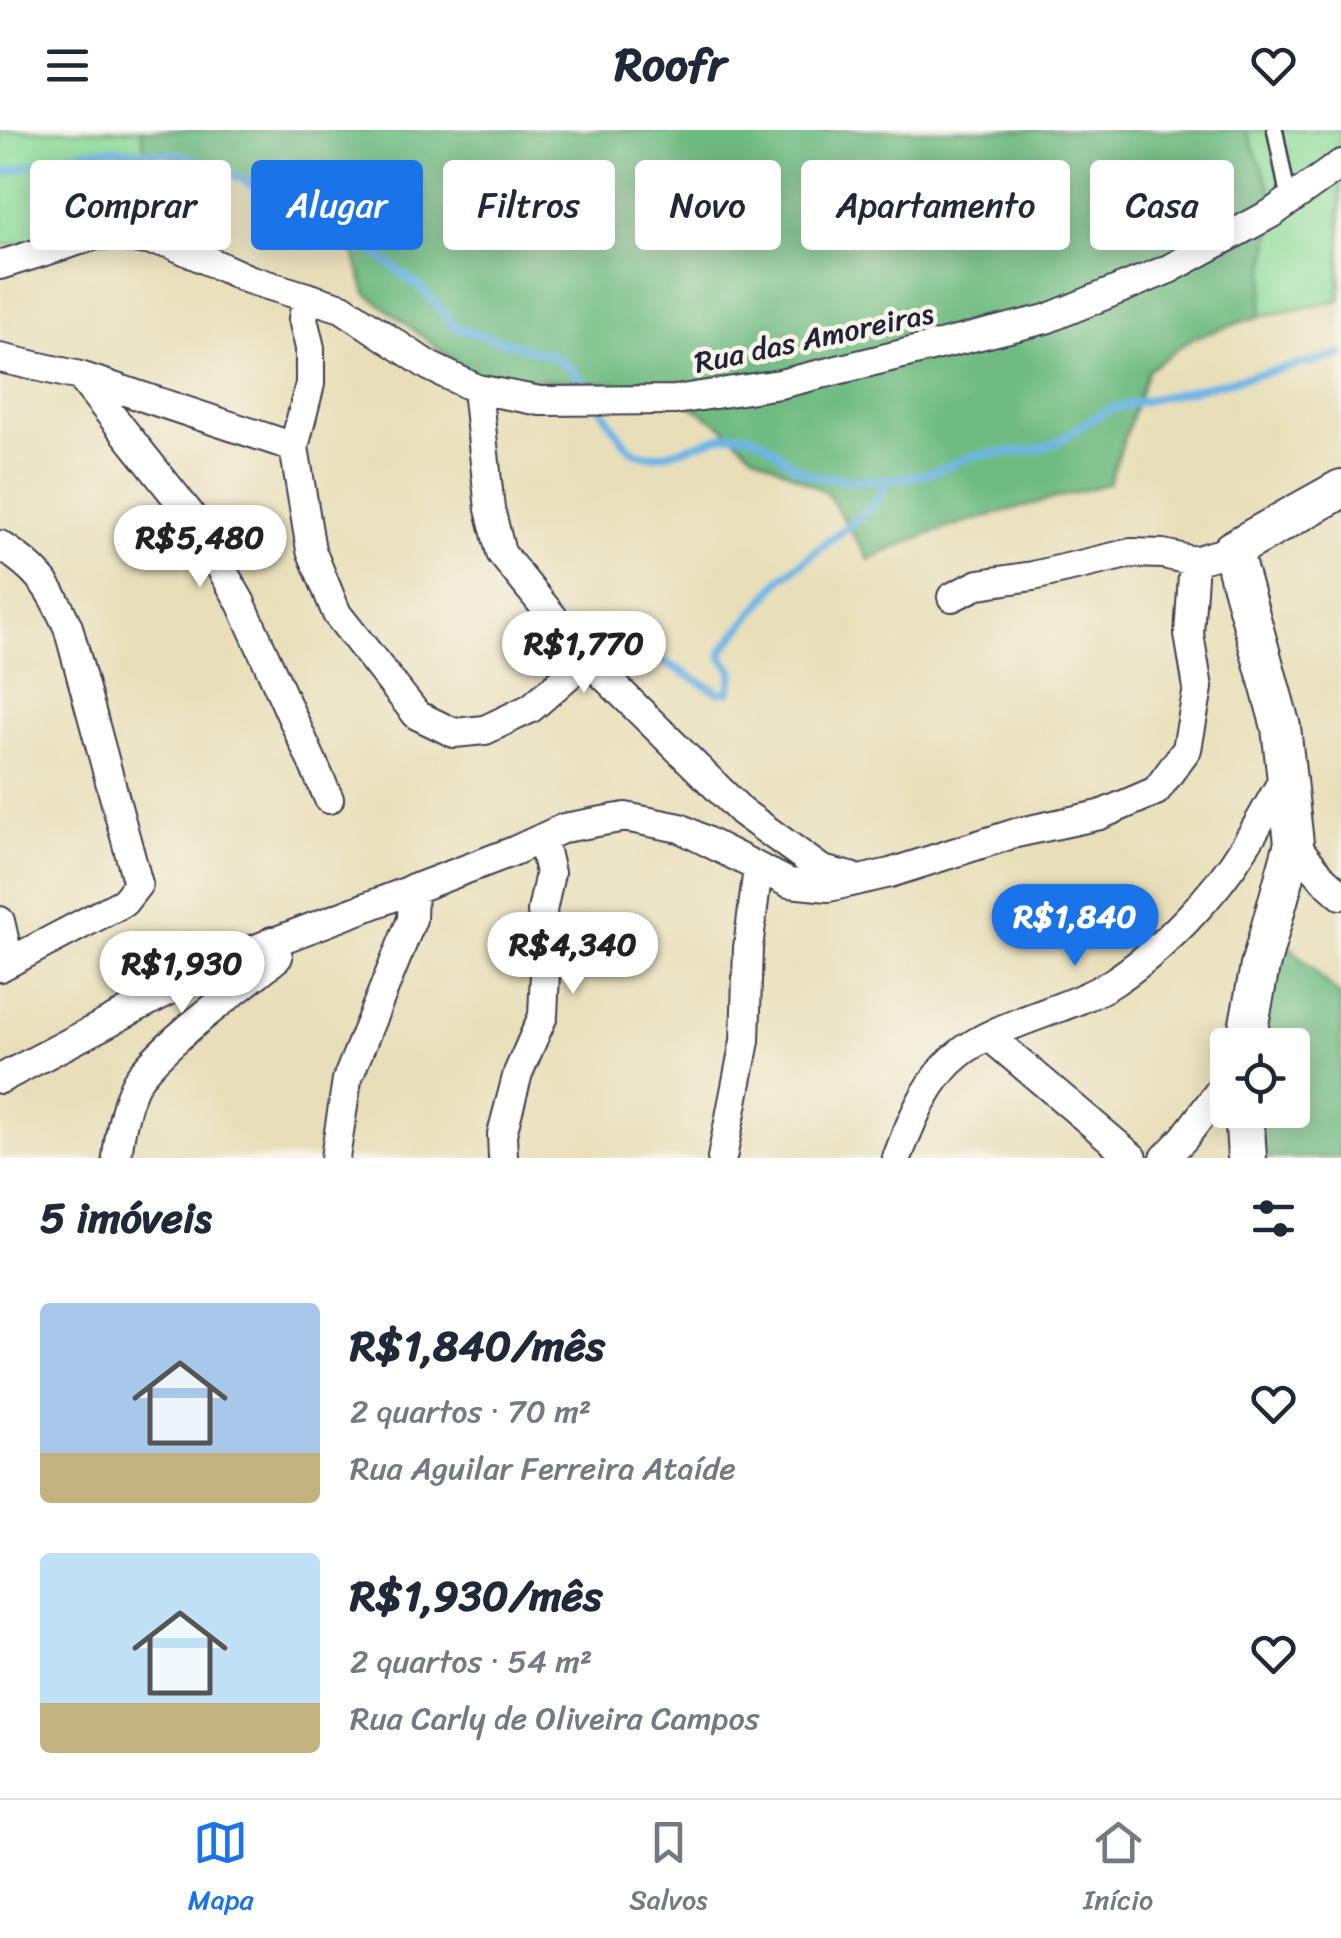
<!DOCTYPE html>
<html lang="pt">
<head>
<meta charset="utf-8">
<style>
	:root { --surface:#fff; --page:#f2f2f3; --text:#1f2937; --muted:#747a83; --line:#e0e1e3; --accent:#1a73e8 }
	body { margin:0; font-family:Sriracha,sans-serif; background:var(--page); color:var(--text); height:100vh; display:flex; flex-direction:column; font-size:38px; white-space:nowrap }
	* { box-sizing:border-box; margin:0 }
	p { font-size:32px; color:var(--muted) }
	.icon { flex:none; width:55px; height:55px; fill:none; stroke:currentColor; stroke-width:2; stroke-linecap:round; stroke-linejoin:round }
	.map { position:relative; height:1028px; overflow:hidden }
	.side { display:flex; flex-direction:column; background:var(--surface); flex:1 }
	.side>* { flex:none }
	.top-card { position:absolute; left:30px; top:30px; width:1282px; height:90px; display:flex; gap:20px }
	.controls { position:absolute; left:1210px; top:898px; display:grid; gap:20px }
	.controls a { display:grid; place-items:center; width:100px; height:100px; border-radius:10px; background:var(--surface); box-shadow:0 5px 25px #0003; font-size:50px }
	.price { position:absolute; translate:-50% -85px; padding:0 22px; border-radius:35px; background:#fff; color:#222; font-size:32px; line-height:65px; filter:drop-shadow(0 2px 5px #0008) }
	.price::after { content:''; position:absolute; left:50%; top:60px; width:30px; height:22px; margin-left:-15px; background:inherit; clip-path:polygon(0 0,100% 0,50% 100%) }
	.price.current { background:var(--accent); color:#fff }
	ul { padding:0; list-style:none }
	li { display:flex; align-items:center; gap:30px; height:250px; padding:0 40px }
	li span { display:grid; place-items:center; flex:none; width:280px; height:200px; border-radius:10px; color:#555 }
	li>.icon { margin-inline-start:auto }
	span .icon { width:120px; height:120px; fill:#fffc; stroke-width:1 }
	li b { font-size:42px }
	h2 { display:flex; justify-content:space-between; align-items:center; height:120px; padding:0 40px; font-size:42px }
	.pill { padding:0 35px; border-radius:10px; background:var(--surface); box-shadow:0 5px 25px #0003; font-size:35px; line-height:90px }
	.pill.current { background:var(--accent); color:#fff }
	header { display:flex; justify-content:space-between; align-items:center; height:130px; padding:0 40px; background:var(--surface); font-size:45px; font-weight:800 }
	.dock { display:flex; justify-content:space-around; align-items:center; height:140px; border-top:2px solid var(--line); background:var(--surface); font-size:28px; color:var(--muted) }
	.dock a { display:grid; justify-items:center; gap:5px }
	.dock .current { color:var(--accent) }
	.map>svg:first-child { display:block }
</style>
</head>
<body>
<header><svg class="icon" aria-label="menu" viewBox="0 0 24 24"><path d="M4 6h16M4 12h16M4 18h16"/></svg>Roofr<svg class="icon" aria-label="heart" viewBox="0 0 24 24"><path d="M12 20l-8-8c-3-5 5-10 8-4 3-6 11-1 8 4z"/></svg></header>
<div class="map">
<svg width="1341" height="1028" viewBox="0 0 1341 1028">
	<rect width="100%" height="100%" fill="#f7f3e8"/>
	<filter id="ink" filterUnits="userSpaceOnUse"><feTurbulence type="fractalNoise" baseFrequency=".01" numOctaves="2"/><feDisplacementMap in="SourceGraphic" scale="20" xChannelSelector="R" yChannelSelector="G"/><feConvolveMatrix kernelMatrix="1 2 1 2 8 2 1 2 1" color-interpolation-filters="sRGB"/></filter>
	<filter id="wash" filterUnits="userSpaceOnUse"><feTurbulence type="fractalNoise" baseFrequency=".0048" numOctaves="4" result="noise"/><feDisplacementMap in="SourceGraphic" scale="40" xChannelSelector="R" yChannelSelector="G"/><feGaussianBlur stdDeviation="2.25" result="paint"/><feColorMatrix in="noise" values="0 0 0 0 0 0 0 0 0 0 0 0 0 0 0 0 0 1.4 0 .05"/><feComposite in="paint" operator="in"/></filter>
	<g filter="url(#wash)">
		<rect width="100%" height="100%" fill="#e8dfba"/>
		<path fill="#8bdb9a" stroke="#567e6a" stroke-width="2.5" d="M 0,0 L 141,0 L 145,20 L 129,101 L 81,109 L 0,115 Z
			M 1246,0 L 1341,0 L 1340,171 L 1260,186 L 1275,70 Z"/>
		<path fill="#70bb82" stroke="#496e5e" stroke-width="2.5" d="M 141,0 L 1246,0 L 1275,70 L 1260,186 L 1193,208 L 1148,240 L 1109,353 C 1028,378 944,391 869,430 L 827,363 L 752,323 L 722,296 L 670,263 L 607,253 L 475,247 L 366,163 L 340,78 L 145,20 Z
			M 1275,802 L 1341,867 L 1341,1028 L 1238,1028 L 1246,980 L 1292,980 L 1292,915 L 1257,915 Z"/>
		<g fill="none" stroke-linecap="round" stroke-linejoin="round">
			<path stroke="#6eb5e5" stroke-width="8" d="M 0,44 L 75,23 L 109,19 L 181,25 L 226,41 L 371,119 L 425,162 L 457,198 L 550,225 L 571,237 L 589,262
				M 600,277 C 610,291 619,309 632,320 C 654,339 713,302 742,304 C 771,305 786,340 814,345 C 853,353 899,352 936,341 C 950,336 965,327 979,325 C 1004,320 1031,325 1055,313 C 1076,302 1092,286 1114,278 L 1341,225
				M 663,531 L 718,562 L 729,562 L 733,541 L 722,528 L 722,521 L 781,449 L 874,375 L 888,350"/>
		</g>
	</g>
	<g filter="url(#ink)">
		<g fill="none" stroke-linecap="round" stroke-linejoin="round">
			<g stroke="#403e4e" stroke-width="19">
				<path id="lane" d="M 1275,0 L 1289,71"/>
			</g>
			<g stroke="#403e4e" stroke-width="32">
				<path id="street" d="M 0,135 L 100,104 L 169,113 L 248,149 L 342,178 L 429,236 L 477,259 L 540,271 L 675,270 L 780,254 L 1046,189 L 1169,139 L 1272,83 L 1341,34
					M 307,167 L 303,189 L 310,218 L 310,254 L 294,317 L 311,420 L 337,484 L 417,585 L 454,603 L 485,600 L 531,578 L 587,529
					M 0,228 L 80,246 L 294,317
					M 80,246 L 189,383 L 240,471 L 329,669
					M 477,259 L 490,379 L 501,423 L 587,529 L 742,682 L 822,740 L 851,747
					M 0,415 C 39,440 49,455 68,497 L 138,754 L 124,772 L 0,837
					M 952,467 L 979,454 L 1033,446 L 1131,423 L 1163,424 L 1194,431 L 1232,420
					M 1294,713 L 1324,750 L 1341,765
					M 0,791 L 5,813 L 0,837
					M 990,907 L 1133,1028
					M 0,949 L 229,829 L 514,721 L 564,698 L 625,687 L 680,698 L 789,753 L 829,757 L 890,743 L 1016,703 L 1100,685 L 1156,661 L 1187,619 L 1198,558 L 1189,504 L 1194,431
					M 117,1028 C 119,1006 127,962 141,945 C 173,905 237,861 278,827 L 272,811
					M 335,1028 L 347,950 L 412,789 L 413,758
					M 503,1028 L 502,1004 L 518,943 L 543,886 L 546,821 L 542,781 L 550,743 L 542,708
					M 722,1028 L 745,911 L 748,818 L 758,738
					M 897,1028 C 911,992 927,949 959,924 C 999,892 1067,881 1112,853 C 1160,822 1215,765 1245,716 C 1260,692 1273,667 1287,643
					M 1165,1028 L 1184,1008 L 1228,950"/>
			</g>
			<g stroke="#403e4e" stroke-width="42">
				<path id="secondary" d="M 1245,915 L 1260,836 L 1294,713 L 1281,597 L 1232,420 L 1341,359
					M 1244,980 L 1247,1028"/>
			</g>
			<use href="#lane" stroke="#fff" stroke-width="14"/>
			<use href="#street" stroke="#fff" stroke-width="28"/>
			<use href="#secondary" stroke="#fff" stroke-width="38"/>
		</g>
	</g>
	<g text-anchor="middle" stroke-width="9" stroke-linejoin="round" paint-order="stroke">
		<g font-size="30" fill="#22223b" stroke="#f7f3e8">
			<text transform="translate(814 208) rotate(-12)" y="10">Rua das Amoreiras</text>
		</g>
	</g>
</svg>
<div class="controls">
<a><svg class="icon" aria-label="locate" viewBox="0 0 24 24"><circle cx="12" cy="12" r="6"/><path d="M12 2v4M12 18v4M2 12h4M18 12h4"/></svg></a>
</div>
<b class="price" style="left:200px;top:460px">R$5,480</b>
<b class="price" style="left:584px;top:566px">R$1,770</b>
<b class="price current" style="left:1075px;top:839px">R$1,840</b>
<b class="price" style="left:573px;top:867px">R$4,340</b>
<b class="price" style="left:182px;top:886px">R$1,930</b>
<div class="top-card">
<a class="pill">Comprar</a>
<a class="pill current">Alugar</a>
<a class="pill">Filtros</a>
<a class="pill">Novo</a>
<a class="pill">Apartamento</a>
<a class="pill">Casa</a>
</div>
</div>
<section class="side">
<h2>5 imóveis<svg class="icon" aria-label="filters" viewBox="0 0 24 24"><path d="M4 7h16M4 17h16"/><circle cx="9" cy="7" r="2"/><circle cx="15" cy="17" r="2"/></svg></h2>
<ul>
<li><span style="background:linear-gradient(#a9c7e8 75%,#c2b280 0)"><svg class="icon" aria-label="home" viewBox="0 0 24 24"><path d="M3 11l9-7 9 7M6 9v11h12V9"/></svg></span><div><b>R$1,840/mês</b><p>2 quartos · 70 m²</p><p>Rua Aguilar Ferreira Ataíde</p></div><svg class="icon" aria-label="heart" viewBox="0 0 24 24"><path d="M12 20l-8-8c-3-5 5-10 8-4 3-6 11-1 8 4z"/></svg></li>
<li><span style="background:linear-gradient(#bfe0f5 75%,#c2b280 0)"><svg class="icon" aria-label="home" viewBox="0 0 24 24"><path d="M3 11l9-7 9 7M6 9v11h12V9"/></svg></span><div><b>R$1,930/mês</b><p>2 quartos · 54 m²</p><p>Rua Carly de Oliveira Campos</p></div><svg class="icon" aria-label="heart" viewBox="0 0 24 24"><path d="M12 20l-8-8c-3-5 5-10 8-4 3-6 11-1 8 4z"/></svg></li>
</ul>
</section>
<nav class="dock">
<a class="current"><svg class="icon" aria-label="map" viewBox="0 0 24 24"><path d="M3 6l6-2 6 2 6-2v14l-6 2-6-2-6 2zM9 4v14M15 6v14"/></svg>Mapa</a>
<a><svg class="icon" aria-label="saved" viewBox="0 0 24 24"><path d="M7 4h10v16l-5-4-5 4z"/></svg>Salvos</a>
<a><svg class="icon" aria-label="home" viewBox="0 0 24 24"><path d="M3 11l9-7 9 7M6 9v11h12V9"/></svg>Início</a>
</nav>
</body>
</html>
